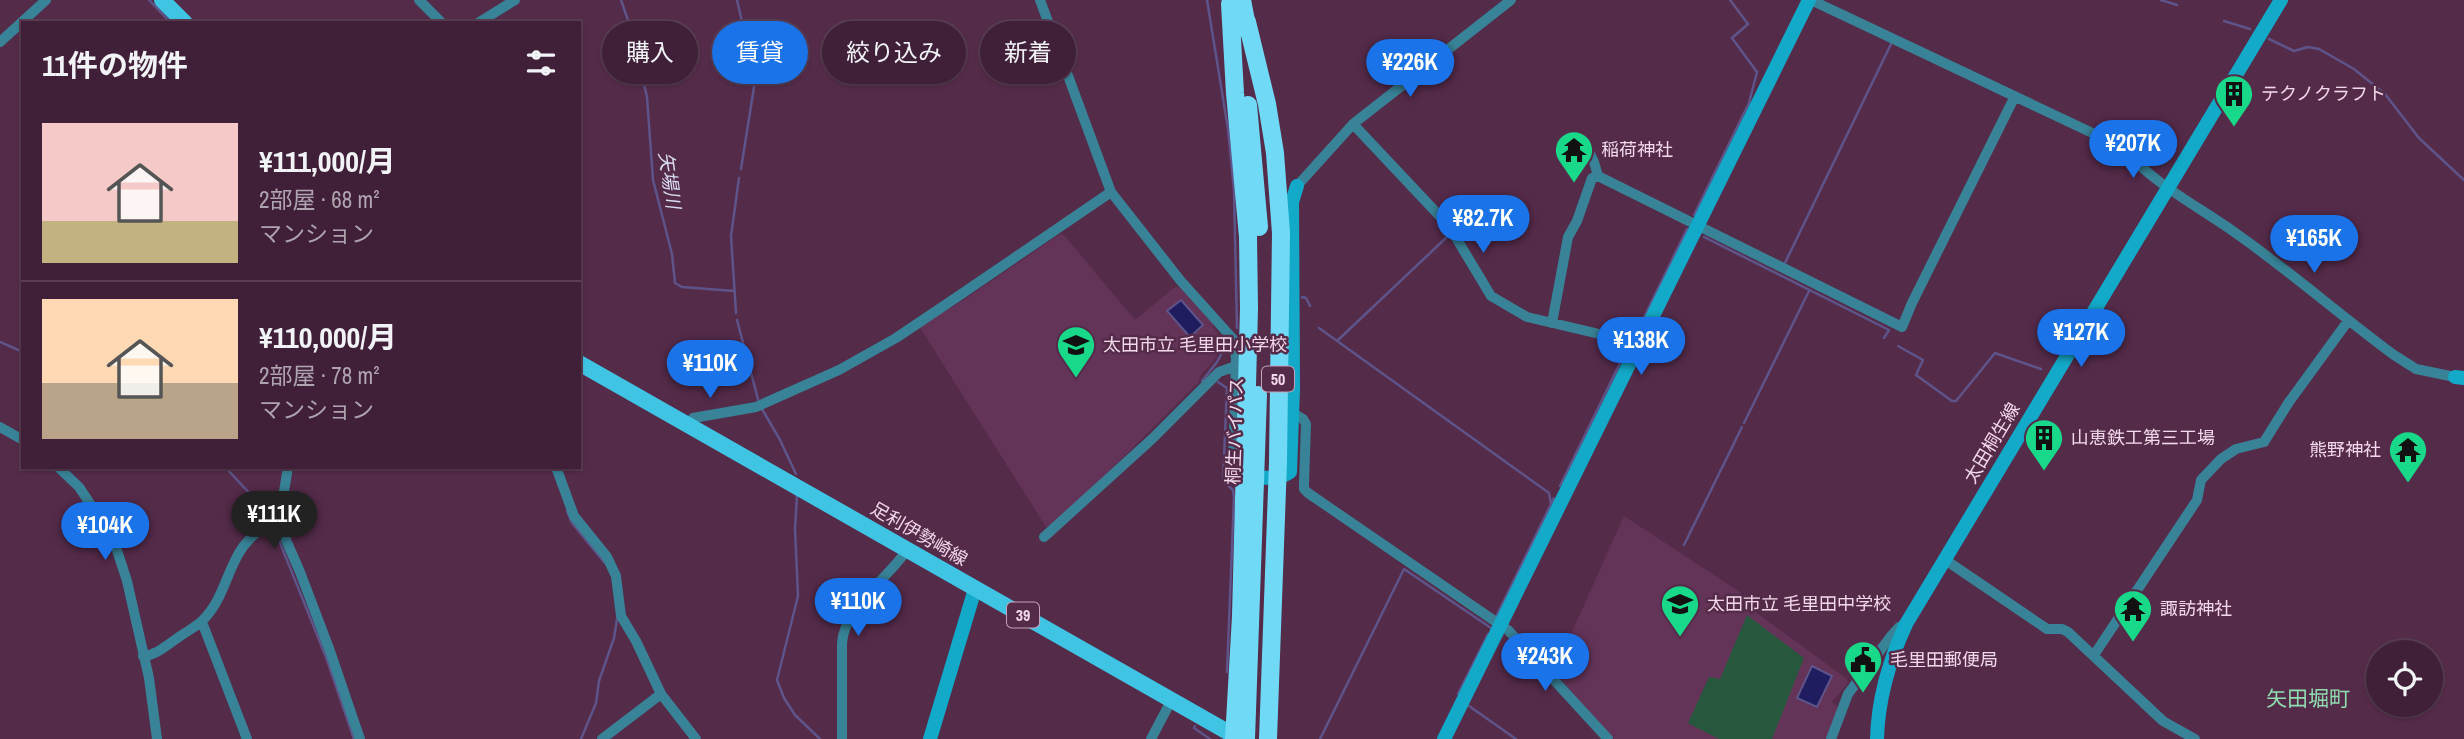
<!DOCTYPE html>
<html lang="ja">
<head>
<meta charset="utf-8">
<style>
	:root { --surface:#402038; --page:#472840; --text:#f1f3f6; --muted:#aea3ae; --line:#593e53; --accent:#1a73e8 }
	body { margin:0; font-family:"Archivo Narrow","Noto Sans JP",sans-serif; background:var(--page); color:var(--text); height:100vh; display:flex; flex-direction:column; font-size:26px; white-space:nowrap }
	* { box-sizing:border-box; margin:0 }
	p { font-size:23px; color:var(--muted) }
	.icon { flex:none; width:38px; height:38px; fill:none; stroke:currentColor; stroke-width:2; stroke-linecap:round; stroke-linejoin:round }
	.map { position:relative; flex:1; overflow:hidden }
	.drawer { position:absolute; left:21px; top:21px; width:560px; height:448px; display:flex; flex-direction:column; background:var(--surface); border-radius:0px; box-shadow:0 2px 5px #0004,0 0 0 2px var(--line) }
	.drawer>* { flex:none }
	.guide { position:absolute; left:602px; top:21px; width:665px; height:63px; display:flex; gap:14px }
	.controls { position:absolute; left:2366px; top:640px; display:grid; gap:14px }
	.controls a { display:grid; place-items:center; width:77px; height:77px; border-radius:50%; background:var(--surface); box-shadow:0 2px 5px #0004,0 0 0 2px var(--line); font-size:35px }
	.price { position:absolute; translate:-50% -60px; padding:0 16px; border-radius:24px; background:var(--accent); color:#fff; font-size:23px; line-height:46px; filter:drop-shadow(0 2px 4px #0008) }
	.price::after { content:''; position:absolute; left:50%; top:42px; width:21px; height:16px; margin-left:-10px; background:inherit; clip-path:polygon(0 0,100% 0,50% 100%) }
	.price.current { background:#222; color:#fff }
	ul { padding:0; list-style:none }
	li { display:flex; align-items:center; gap:21px; height:175px; padding:0 21px }
	li+li { border-top:2px solid var(--line) }
	li span { display:grid; place-items:center; flex:none; width:196px; height:140px; border-radius:0px; color:#555 }
	li>.icon { margin-inline-start:auto }
	span .icon { width:84px; height:84px; fill:#fffc; stroke-width:1 }
	li b { font-size:30px }
	h2 { display:flex; justify-content:space-between; align-items:center; height:84px; padding:0 21px; font-size:30px }
	.pill { padding:0 24px; border-radius:32px; background:var(--surface); box-shadow:0 2px 5px #0004,0 0 0 2px var(--line); font-size:24px; line-height:63px }
	.pill.current { background:var(--accent); color:#fff }
	.map>svg:first-child { display:block }
</style>
</head>
<body>
<div class="map">
<svg width="2464" height="739" viewBox="0 0 2464 739">
	<rect width="100%" height="100%" fill="#552b4a"/>
	<path fill="#643458" d="M 1060,234 L 1064,235 L 1135,320 L 1175,287 L 1181,287 L 1212,321 L 1213,327 L 1223,342 L 1214,360 L 1200,376 L 1199,382 L 1064,516 L 1046,527 L 919,326 L 961,302 Z
		M 1624,516 L 1740,592 L 1746,605 L 1847,679 L 1848,683 L 1832,702 L 1839,708 L 1828,739 L 1614,739 L 1554,672 Z"/>
	<path fill="#27583d" d="M 1747,615 L 1804,658 L 1772,739 L 1719,739 L 1688,723 L 1709,677 L 1720,679 Z"/>
	<path fill="#1f1c60" stroke="#5e5489" stroke-width="2" d="M 1181,300 L 1203,325 L 1190,337 L 1167,311 Z
		M 1812,666 L 1832,676 L 1817,707 L 1797,698 Z"/>
	<g fill="none" stroke-linecap="round" stroke-linejoin="round">
		<path stroke="#5e5489" stroke-width="2.5" d="M 149,0 L 171,23
			M 621,0 L 630,26 L 647,97 L 653,180 L 672,254 L 675,283 L 682,287 L 734,291
			M 737,0 L 752,65 L 754,87 L 741,169
			M 1207,0 L 1228,129 L 1234,190 L 1237,328
			M 2161,0 L 2177,5
			M 2224,21 L 2250,29
			M 2269,39 L 2294,51 L 2308,47 L 2319,49 L 2354,69 L 2385,94 L 2419,138 L 2464,180
			M 1694,215 L 1749,103 L 1757,72 L 1732,38 L 1748,24 L 1730,0
			M 1704,237 L 1889,330 L 1884,338
			M 1784,265 L 1891,44
			M 1302,297 L 1306,298 L 1310,306
			M 736,313 L 731,236 L 739,178
			M 737,320 L 759,403
			M 1319,328 L 1549,493 L 1551,504
			M 1634,338 L 1687,229
			M 1337,341 L 1448,236
			M 0,342 L 23,352
			M 1898,346 L 1923,360 L 1916,375 L 1952,401 L 1956,401 L 1995,353 L 2041,369
			M 1202,381 L 1217,362 L 1225,347
			M 1218,382 L 1227,388 L 1223,481 L 1233,490 L 1234,497 L 1227,672
			M 762,409 L 780,440 L 796,474
			M 1744,423 L 1809,291
			M 225,467 L 266,511 L 269,517
			M 1560,486 L 1627,349
			M 797,496 L 795,529 L 798,596 L 777,680 L 784,698 L 795,715 L 820,739
			M 567,511 L 572,523 L 604,562
			M 272,523 L 326,657 L 354,739
			M 1684,545 L 1742,427
			M 1495,619 L 1554,498
			M 1458,694 L 1488,634
			M 1469,706 L 1516,739
			M 1195,726 L 1194,728 L 1210,739
			M 581,739 L 596,703 L 599,681 L 614,638 L 617,619
			M 1320,739 L 1404,569 L 1491,628"/>
		<path stroke="#388397" stroke-width="10" d="M 419,0 L 442,23
			M 1040,0 L 1111,192 L 1180,280 L 1233,339 L 1236,358 L 1233,468 L 1238,475 L 1245,477
			M 1811,0 L 2122,147 C 2153,184 2198,206 2237,234 C 2291,272 2341,316 2394,355 L 2416,369 L 2455,377
			M 478,23 L 515,0
			M 0,42 L 46,0
			M 1353,124 L 1449,226 L 1491,296 L 1527,317 L 1625,340 L 1637,346
			M 1598,176 L 1902,327 L 1912,303 L 2014,98
			M 1297,186 L 1353,124 L 1511,0
			M 1552,323 L 1568,237 L 1577,221 L 1592,178 L 1598,176 L 1594,162 L 1585,144
			M 1293,413 L 1303,419 L 1306,424 L 1304,484 L 1304,489 L 1308,493 L 1508,630 L 1608,739
			M 687,425 L 693,418 L 756,407 L 839,370 L 896,338 L 957,297 L 1111,192
			M 0,427 L 23,440
			M 58,467 L 79,487 L 113,538 L 127,581 L 149,678 L 157,739
			M 556,467 L 574,516 L 607,557 L 616,576 L 621,616 L 636,641 L 661,694 L 696,739
			M 276,517 L 300,572 L 330,651 L 360,739
			M 1044,537 L 1152,439 L 1219,372 L 1236,366
			M 1944,559 L 2047,629 L 2062,629 L 2068,632 L 2163,721 L 2195,739
			M 202,622 L 247,739
			M 2094,655 L 2197,500 L 2201,480 L 2221,459 L 2236,449 L 2264,442 L 2289,402 L 2348,321
			M 143,656 C 156,655 166,646 176,639 C 184,633 196,627 203,620 C 222,601 226,575 239,553 C 249,535 268,525 281,510 L 288,467
			M 602,739 L 661,694
			M 842,739 L 842,643 C 844,609 888,578 907,550
			M 1151,739 L 1172,699
			M 1831,739 L 1848,694 L 1891,636 L 1899,627 L 1906,624"/>
		<path stroke="#13aac9" stroke-width="14" d="M 2455,377 L 2464,378
			M 1247,477 C 1261,477 1278,481 1290,472 L 1293,389 L 1292,202 L 1297,186
			M 930,739 L 975,589
			M 1444,739 L 1809,0
			M 1877,739 C 1878,698 1889,661 1906,624 L 2281,0"/>
		<path stroke="#40c4e4" stroke-width="16" d="M 162,0 L 185,23
			M 579,363 L 1240,739"/>
		<path stroke="#70daf6" stroke-width="18" d="M 1242,0 L 1248,31
			M 1230,4 L 1235,93 L 1248,237 L 1249,308 L 1241,616 L 1234,739
			M 1247,22 L 1267,104 L 1275,153 L 1281,233 L 1278,462 L 1268,739
			M 1248,105 L 1259,227"/>
		<path stroke="#70daf6" stroke-width="18" d="M 1246,739 L 1258,395"/>
	</g>
	<defs>
		<g id="building-pin" transform="scale(2.0125)"><path d="M0 17L-7.5 6A9.5 9.5 0 1 1 7.5 6Z" fill="#18d989" stroke="#552b4a"/><path d="M-4-6H4V6H1V3H-1V6H-4ZM-2.5-4.3h1.7v1.8h-1.7ZM.8-4.3h1.7v1.8H.8ZM-2.5-1h1.7V.8h-1.7ZM.8-1h1.7V.8H.8Z" fill="#111"/></g>
		<g id="temple-pin" transform="scale(2.0125)"><path d="M0 17L-7.5 6A9.5 9.5 0 1 1 7.5 6Z" fill="#18d989" stroke="#552b4a"/><path d="M0-6L5-2H3V0L6.5 2.5H4V6H1.5V3h-3V6H-4V2.5H-6.5L-3 0V-2H-5Z" fill="#111"/></g>
		<g id="school-pin" transform="scale(2.0125)"><path d="M0 17L-7.5 6A9.5 9.5 0 1 1 7.5 6Z" fill="#18d989" stroke="#552b4a"/><path d="M0-5L7-2L0 1L-7-2ZM-4 1L0 2.5L4 1V4Q0 6-4 4Z" fill="#111"/></g>
		<g id="civic-pin" transform="scale(2.0125)"><path d="M0 17L-7.5 6A9.5 9.5 0 1 1 7.5 6Z" fill="#18d989" stroke="#552b4a"/><path d="M-.6-6.5H3V-4.5H.6V-3L4-1V1h2V6H-6V1h2V-1L-.6-3ZM-1.2 2.5V6h2.4V2.5Z" fill="#111"/></g>
	</defs>
	<g fill-rule="evenodd">
		<use href="#building-pin" x="2234" y="94"/>
		<use href="#temple-pin" x="1574" y="150"/>
		<use href="#school-pin" x="1076" y="345"/>
		<use href="#building-pin" x="2044" y="438"/>
		<use href="#temple-pin" x="2408" y="450"/>
		<use href="#school-pin" x="1680" y="604"/>
		<use href="#temple-pin" x="2133" y="609"/>
		<use href="#civic-pin" x="1863" y="660"/>
	</g>
	<g text-anchor="middle" stroke-width="5" stroke-linejoin="round" paint-order="stroke">
		<g fill="#552b4a" stroke="#c3a4ba" stroke-width="2">
			<rect x="1262" y="366.5" width="32" height="25" rx="5"/>
			<rect x="1007" y="602.5" width="32" height="25" rx="5"/>
		</g>
		<g font-size="16" font-weight="bold" fill="#f2d8ea">
			<text x="1278" y="385">50</text>
			<text x="1023" y="621">39</text>
		</g>
		<g font-size="18" fill="#f2d8ea" stroke="#552b4a" text-anchor="start">
			<text x="2261" y="100">テクノクラフト</text>
			<text x="1601" y="156">稲荷神社</text>
			<text x="1103" y="351">太田市立 毛里田小学校</text>
			<text x="2071" y="444">山恵鉄工第三工場</text>
			<text x="2381" y="456" text-anchor="end">熊野神社</text>
			<text x="1707" y="610">太田市立 毛里田中学校</text>
			<text x="2160" y="615">諏訪神社</text>
			<text x="1890" y="666">毛里田郵便局</text>
		</g>
		<g font-size="18" fill="#f2d8ea" stroke="#552b4a">
			<text transform="translate(1235 431) rotate(-88)" y="6">桐生バイパス</text>
			<text transform="translate(1992 443) rotate(-59)" y="6">太田桐生線</text>
			<text transform="translate(919 534) rotate(30)" y="6">足利伊勢崎線</text>
		</g>
		<g font-size="19" font-style="italic" fill="#d9ddf2" stroke="#552b4a">
			<text transform="translate(670 180) rotate(82)" y="7">矢場川</text>
		</g>
		<g font-size="21" fill="#8fdcaf" stroke="#552b4a">
			<text x="2308" y="706">矢田堀町</text>
		</g>
	</g>
</svg>
<div class="controls">
<a><svg class="icon" aria-label="locate" viewBox="0 0 24 24"><circle cx="12" cy="12" r="6"/><path d="M12 2v4M12 18v4M2 12h4M18 12h4"/></svg></a>
</div>
<b class="price" style="left:1410px;top:99px">¥226K</b>
<b class="price" style="left:2133px;top:180px">¥207K</b>
<b class="price" style="left:1483px;top:255px">¥82.7K</b>
<b class="price" style="left:2314px;top:275px">¥165K</b>
<b class="price" style="left:2081px;top:369px">¥127K</b>
<b class="price" style="left:1641px;top:377px">¥138K</b>
<b class="price" style="left:710px;top:400px">¥110K</b>
<b class="price current" style="left:274px;top:551px">¥111K</b>
<b class="price" style="left:105px;top:562px">¥104K</b>
<b class="price" style="left:858px;top:638px">¥110K</b>
<b class="price" style="left:1545px;top:693px">¥243K</b>
<div class="guide">
<a class="pill">購入</a>
<a class="pill current">賃貸</a>
<a class="pill">絞り込み</a>
<a class="pill">新着</a>
</div>
<section class="drawer">
<h2>11件の物件<svg class="icon" aria-label="filters" viewBox="0 0 24 24"><path d="M4 7h16M4 17h16"/><circle cx="9" cy="7" r="2"/><circle cx="15" cy="17" r="2"/></svg></h2>
<ul>
<li><span style="background:linear-gradient(#f6c9c9 70%,#c2b280 0)"><svg class="icon" aria-label="home" viewBox="0 0 24 24"><path d="M3 11l9-7 9 7M6 9v11h12V9"/></svg></span><div><b>¥111,000/月</b><p>2部屋 · 68 m²</p><p>マンション</p></div></li>
<li><span style="background:linear-gradient(#ffd9b3 60%,#b9a48a 0)"><svg class="icon" aria-label="home" viewBox="0 0 24 24"><path d="M3 11l9-7 9 7M6 9v11h12V9"/></svg></span><div><b>¥110,000/月</b><p>2部屋 · 78 m²</p><p>マンション</p></div></li>
</ul>
</section>
</div>
</body>
</html>
